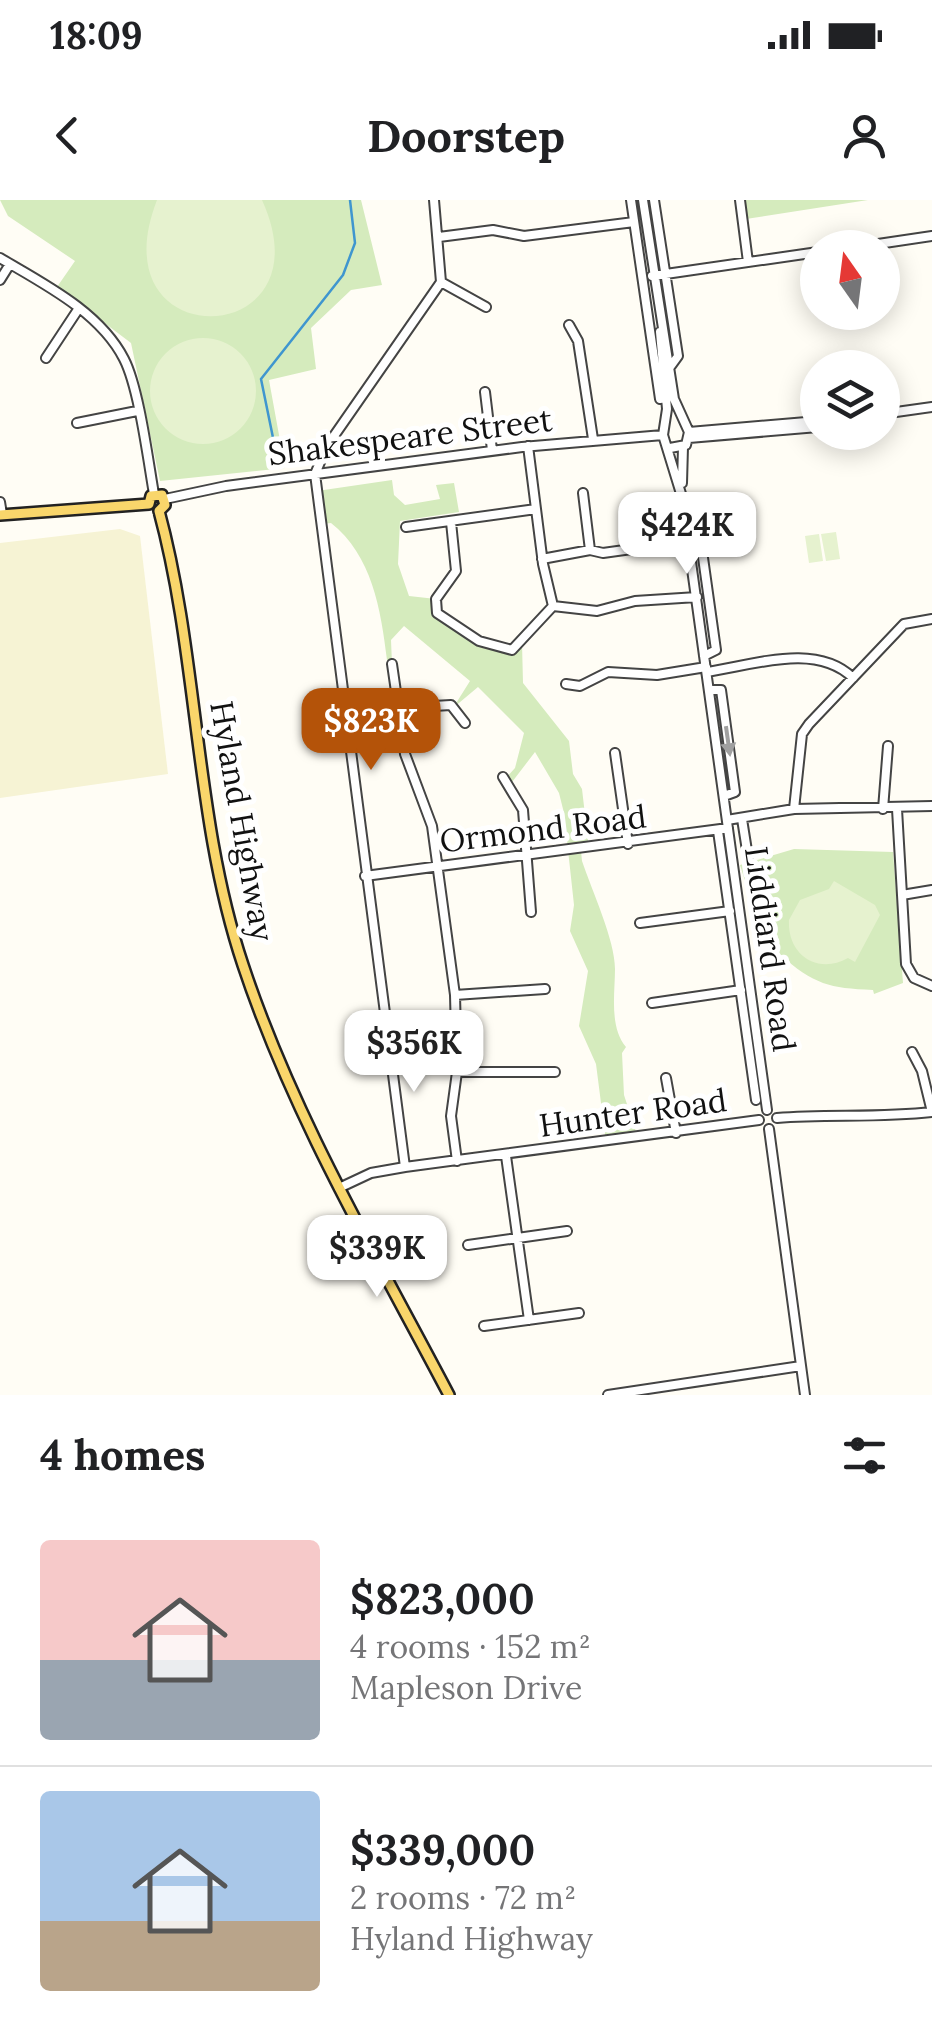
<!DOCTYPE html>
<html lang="en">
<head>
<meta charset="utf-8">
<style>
	:root { --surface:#fff; --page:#f6f6f6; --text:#202124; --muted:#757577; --line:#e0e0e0; --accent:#b45309 }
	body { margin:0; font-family:Lora,serif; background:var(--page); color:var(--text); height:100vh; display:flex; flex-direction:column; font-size:38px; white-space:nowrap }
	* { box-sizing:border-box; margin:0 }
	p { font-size:32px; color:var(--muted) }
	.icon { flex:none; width:55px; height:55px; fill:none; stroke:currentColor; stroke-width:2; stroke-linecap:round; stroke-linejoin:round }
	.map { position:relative; height:1195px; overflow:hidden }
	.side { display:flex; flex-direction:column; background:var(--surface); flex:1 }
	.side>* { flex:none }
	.needle { width:65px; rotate:346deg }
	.fabs { position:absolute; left:800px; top:30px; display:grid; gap:20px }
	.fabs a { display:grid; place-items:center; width:100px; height:100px; border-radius:50%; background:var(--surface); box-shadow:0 5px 25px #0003; font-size:50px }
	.price { position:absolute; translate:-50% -85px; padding:0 22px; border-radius:20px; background:#fff; color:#222; font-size:32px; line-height:65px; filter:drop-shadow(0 2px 5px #0008) }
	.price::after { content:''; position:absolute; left:50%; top:60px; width:30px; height:22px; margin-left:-15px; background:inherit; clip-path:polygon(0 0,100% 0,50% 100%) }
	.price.current { background:var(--accent); color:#fff }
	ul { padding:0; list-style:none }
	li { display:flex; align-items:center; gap:30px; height:250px; padding:0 40px }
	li+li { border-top:2px solid var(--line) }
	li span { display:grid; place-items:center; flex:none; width:280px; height:200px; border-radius:10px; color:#555 }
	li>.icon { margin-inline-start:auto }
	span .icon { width:120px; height:120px; fill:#fffc; stroke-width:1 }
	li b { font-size:42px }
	h2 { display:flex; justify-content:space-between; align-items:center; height:120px; padding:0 40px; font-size:42px }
	.status { display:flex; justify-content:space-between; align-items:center; height:70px; padding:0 50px; background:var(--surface); direction:ltr }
	.status svg { height:28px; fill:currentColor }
	header { display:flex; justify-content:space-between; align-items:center; height:130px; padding:0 40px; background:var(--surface); font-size:45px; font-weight:700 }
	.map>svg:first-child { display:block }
</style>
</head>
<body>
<div class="status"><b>18:09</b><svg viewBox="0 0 49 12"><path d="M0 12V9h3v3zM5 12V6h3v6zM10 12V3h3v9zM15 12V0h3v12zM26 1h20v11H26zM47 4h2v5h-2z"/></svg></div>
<header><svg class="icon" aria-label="back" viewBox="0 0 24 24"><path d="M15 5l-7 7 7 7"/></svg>Doorstep<svg class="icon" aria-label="person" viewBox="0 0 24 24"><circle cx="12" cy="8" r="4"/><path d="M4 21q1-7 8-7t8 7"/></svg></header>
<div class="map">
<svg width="932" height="1195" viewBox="0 0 932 1195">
	<rect width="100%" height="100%" fill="#fffdf5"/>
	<path fill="#f6f3d4" d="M 120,329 L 140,336 L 168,574 L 0,598 L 0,343 Z"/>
	<path fill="#d5ebbd" d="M 0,0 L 361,0 L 382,85 L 351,90 L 311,128 L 316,169 L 269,180 L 285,268 L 160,281 L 131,143 L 57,87 L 75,61 L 8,16 Z
		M 744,0 L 868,0 L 746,19 Z
		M 392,280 L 394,295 L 405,305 L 440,299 L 436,285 L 454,283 L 459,312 L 400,321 L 398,364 L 409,396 L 436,399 L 435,408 L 472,437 L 512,448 L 522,443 L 523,483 L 569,541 L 573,574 L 582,589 L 589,649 L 581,651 L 582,661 C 592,691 615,740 615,769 C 615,793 609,827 626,847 L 622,853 L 624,895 L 638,938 L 606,942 L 596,864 L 579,826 L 588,771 L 570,731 L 574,705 L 564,613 L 559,593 L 535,552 L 509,586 L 504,580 L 515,568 L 524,533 L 478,487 L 453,508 L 470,481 L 404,426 L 391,440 L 392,464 L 387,460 C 381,410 372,355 331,323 L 321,324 L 317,291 Z
		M 794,649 L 893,652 L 903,783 L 874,794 L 873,790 C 829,788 815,785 779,754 L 770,759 L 740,665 Z"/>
	<path fill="#e6f2cf" d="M 157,0 L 262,0 C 331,151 95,159 157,0 Z
		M150 191a53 53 0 1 1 106 0a53 53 0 1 1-106 0Z
		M 836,332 L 840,359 L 826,361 L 821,334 Z
		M 819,334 L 823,361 L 809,363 L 805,336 Z
		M 834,681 L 875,705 L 880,715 L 855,762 L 848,758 C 818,775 787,755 789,720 L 800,700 L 829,689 Z"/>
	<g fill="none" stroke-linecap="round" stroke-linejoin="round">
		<path stroke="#3f96cf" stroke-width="2.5" d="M 279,267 L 261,179 L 343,75 L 355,43 L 350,0"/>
		<g stroke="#444" stroke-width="12">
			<path id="minor" d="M 631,0 L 660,199
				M 643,0 L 674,199 L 689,232 L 686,245 L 670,248
				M 654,0 L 678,156 L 670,167
				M 740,0 L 748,62
				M 439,37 L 493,30 L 524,36 L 634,22
				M 851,48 L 932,36
				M 0,58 C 44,84 100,112 124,159 C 139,188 148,260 154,294
				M 652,76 L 818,52
				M 0,80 L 10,64
				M 441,82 L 486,107
				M 569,125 L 578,141 L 593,239
				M 660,132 L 667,209 L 663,235
				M 46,158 L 79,108
				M 485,192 L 492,250
				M 882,214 L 932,207
				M 77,223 L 137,211
				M 689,232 L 818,221
				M 663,235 L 682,297 L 767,910
				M 689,238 L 818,227
				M 528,246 L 543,364 L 553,406 L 597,411 L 635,401 L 697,397
				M 682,283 L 683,247
				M 583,293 L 590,350
				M 682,297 L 694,299 L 697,315 L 716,450 L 704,456
				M 165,299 L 226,286 L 522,247 L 663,235
				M 0,302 L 2,314
				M 451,322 L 456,371 L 436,399 L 437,413 L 479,441 L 512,450 L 553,406
				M 406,327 L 536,309
				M 542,359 L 590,350 L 603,353 L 646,347
				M 392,464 L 405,554 L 432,626 L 455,795 L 457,872 L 451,916 L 457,961
				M 707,472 C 754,465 816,442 853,478
				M 566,484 L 580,486 L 608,472 L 657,475 L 706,467
				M 710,490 L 721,490 L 735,592 L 724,596
				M 399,508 L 451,505 L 465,523
				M 615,553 L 628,644
				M 503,577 L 523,610 L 531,712
				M 794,609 L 802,534 L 809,524 L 904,424 L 932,419
				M 883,609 L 888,546
				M 897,609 L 906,764 L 914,778 L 932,786
				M 742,619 L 748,657
				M 727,620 L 794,609 L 932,606
				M 718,631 L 756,900
				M 365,676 L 728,628
				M 902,695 L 932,690
				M 640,723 L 730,711
				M 455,795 L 545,789
				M 652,803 L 741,790
				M 912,852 L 922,871 L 932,912
				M 457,872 L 555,872
				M 666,878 L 676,933
				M 777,918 C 829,914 880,918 932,912
				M 769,929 L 805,1195
				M 506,956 L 529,1120
				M 405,967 L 315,274 L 327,246 L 441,82 L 434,0
				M 339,988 L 371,973 L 405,967 L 759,920
				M 468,1045 L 567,1031
				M 484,1126 L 579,1113
				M 608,1195 L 801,1166"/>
		</g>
		<g stroke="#222" stroke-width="14">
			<path id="major" d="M 149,304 L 151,296 L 162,295 L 165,305 L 159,311
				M 159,311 C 199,459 194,619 243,765 C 293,916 375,1054 449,1195
				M 0,315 L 149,304"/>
		</g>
		<use href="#minor" stroke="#fff" stroke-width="8"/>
		<use href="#major" stroke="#f9d66b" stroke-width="9"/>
	</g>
	<defs><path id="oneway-solid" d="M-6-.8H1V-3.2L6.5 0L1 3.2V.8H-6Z" transform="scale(2.5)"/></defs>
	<use fill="#a0a0a0" href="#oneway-solid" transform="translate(728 541) rotate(82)"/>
	<g text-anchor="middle" stroke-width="10" stroke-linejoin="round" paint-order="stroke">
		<g font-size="32" fill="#111" stroke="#fff">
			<text transform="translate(410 237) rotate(-7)" y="11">Shakespeare Street</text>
			<text transform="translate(242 621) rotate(80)" y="11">Hyland Highway</text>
			<text transform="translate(543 629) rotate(-7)" y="11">Ormond Road</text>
			<text transform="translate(770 749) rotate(82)" y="11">Liddiard Road</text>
			<text transform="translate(633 913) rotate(-8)" y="11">Hunter Road</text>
		</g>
	</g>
</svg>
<div class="fabs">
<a><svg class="needle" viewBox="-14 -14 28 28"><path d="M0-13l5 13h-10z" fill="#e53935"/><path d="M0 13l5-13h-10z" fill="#757577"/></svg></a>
<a><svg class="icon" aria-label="layers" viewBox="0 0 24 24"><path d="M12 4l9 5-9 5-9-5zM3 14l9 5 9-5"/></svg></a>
</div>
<b class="price" style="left:687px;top:377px">$424K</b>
<b class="price current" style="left:371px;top:573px">$823K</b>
<b class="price" style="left:414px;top:895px">$356K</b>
<b class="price" style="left:377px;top:1100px">$339K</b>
</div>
<section class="side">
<h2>4 homes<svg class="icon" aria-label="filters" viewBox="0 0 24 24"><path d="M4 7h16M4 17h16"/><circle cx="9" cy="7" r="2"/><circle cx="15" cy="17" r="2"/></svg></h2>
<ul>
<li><span style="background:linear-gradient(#f6c9c9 60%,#9aa5b1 0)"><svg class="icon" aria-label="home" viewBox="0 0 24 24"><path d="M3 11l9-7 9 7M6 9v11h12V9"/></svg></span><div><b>$823,000</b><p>4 rooms · 152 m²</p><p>Mapleson Drive</p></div></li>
<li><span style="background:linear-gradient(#a9c7e8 65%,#b9a48a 0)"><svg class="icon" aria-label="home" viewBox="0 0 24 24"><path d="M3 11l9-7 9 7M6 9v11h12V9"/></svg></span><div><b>$339,000</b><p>2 rooms · 72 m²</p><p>Hyland Highway</p></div></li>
</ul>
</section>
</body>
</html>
